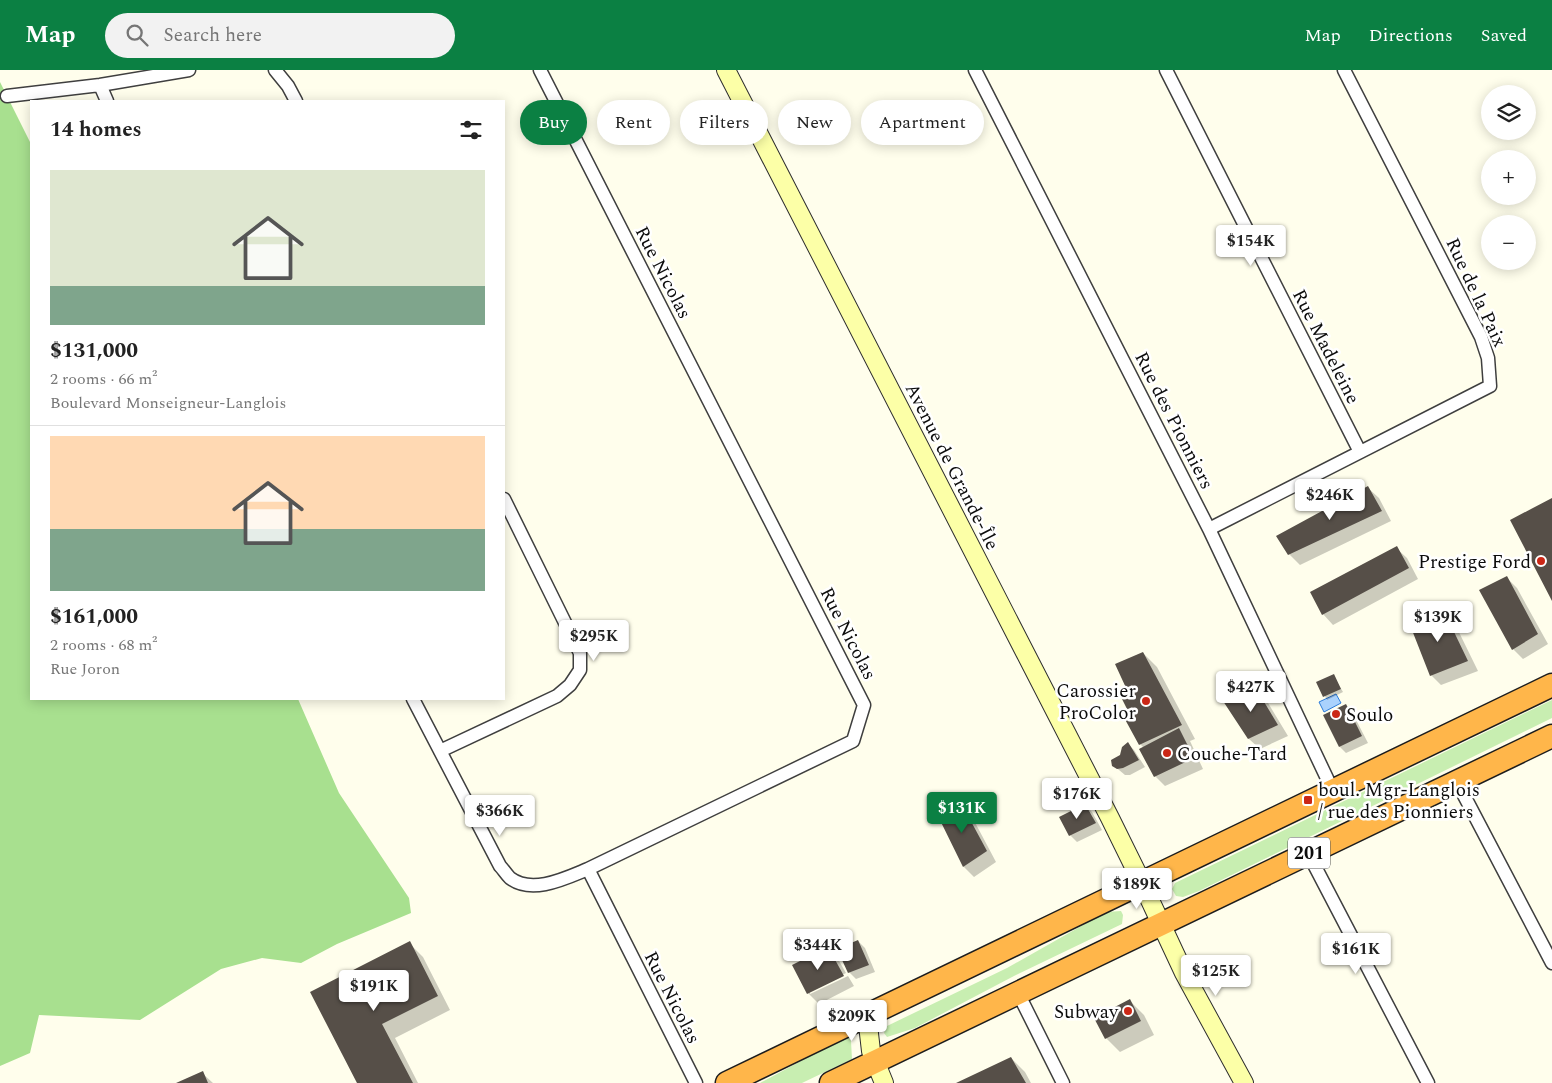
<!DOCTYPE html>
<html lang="en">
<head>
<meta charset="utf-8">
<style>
	:root { --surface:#fff; --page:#f2f2f2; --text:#222; --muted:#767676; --line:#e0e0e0; --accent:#0b8043 }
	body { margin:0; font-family:Spectral,serif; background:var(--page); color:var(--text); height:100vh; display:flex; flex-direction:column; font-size:19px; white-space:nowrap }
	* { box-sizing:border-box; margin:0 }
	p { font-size:16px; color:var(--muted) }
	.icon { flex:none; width:28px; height:28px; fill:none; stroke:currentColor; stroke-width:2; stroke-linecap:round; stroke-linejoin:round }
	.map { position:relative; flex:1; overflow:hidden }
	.side { position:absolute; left:30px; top:30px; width:475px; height:600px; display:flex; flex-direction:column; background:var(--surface); border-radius:0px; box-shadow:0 2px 12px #0003 }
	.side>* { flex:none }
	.hud { position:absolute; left:520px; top:30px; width:475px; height:45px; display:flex; gap:10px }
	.buttons { position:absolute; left:1481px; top:15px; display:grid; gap:10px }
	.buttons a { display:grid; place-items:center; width:55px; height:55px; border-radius:50%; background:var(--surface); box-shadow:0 2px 12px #0003; font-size:25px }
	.price { position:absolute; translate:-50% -42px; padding:0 11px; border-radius:5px; background:#fff; color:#222; font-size:16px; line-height:32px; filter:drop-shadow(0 1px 2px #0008) }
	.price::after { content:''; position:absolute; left:50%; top:30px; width:15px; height:11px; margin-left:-8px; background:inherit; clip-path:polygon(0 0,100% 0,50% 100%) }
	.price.current { background:var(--accent); color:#fff }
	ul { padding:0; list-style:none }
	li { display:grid; align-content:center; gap:10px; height:265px; padding:0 20px }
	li+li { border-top:1px solid var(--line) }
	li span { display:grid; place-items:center; height:155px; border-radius:0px; color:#555 }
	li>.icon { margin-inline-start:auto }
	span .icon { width:90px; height:90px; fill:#fffc; stroke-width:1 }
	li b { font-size:21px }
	h2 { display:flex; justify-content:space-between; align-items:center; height:60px; padding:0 20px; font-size:21px }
	.tag { padding:0 18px; border-radius:22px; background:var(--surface); box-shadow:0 2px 12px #0003; font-size:18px; line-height:45px }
	.tag.current { background:var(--accent); color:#fff }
	header { display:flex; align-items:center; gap:30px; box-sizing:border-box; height:70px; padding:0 25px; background:var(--accent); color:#fff }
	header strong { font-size:24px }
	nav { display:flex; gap:28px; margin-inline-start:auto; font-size:18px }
	.search { width:350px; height:45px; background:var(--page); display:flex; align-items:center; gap:12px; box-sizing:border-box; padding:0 18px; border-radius:28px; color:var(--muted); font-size:19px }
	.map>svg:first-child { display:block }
</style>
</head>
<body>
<header>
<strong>Map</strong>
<div class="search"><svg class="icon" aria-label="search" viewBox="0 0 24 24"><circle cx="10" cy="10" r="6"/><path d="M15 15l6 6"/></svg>Search here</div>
<nav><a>Map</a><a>Directions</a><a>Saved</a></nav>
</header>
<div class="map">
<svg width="1552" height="1013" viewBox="0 0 1552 1013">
	<rect width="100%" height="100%" fill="#fffeec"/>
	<path fill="#c8eeb1" d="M 1552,630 L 1552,648 L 1199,821 L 1183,827 L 1176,826 L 1172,819 L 1175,813 Z
		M 1121,841 L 1123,845 L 1122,854 L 1014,906 L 915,958 L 887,967 L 884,963 L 887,956 L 1007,898 L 1106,842 Z
		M 849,967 L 851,971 L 852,989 L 802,1013 L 760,1013 L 840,970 Z"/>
	<path fill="#a8e08f" d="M 0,12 L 31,74 L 31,629 L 298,629 L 339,723 L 409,828 L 411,843 L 337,874 L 301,893 L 262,888 L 221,899 L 140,950 L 39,945 L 30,983 L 0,996 Z"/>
	<path fill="#aad2fd" stroke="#2a7bdb" d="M 1336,624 L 1341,633 L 1324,642 L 1319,632 Z"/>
	<path fill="#0003" d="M 1368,418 L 1379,428 L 1391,451 L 1300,495 L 1289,484 L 1277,466 Z
		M 1396,478 L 1407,488 L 1418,509 L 1333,555 L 1323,544 Z
		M 1507,508 L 1517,518 L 1548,574 L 1523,589 L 1513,579 Z
		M 1443,540 L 1453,550 L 1478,601 L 1441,615 L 1431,605 Z
		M 1143,583 L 1157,597 L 1195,669 L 1190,671 L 1203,699 L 1165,716 L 1155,706 L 1144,678 L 1140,674 L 1129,639 L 1129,621 Z
		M 1333,605 L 1343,622 L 1327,630 L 1318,613 Z
		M 1254,618 L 1265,628 L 1288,666 L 1260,679 L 1249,669 L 1225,632 Z
		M 1346,635 L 1352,642 L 1368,673 L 1346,683 L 1340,677 Z
		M 1128,674 L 1134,680 L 1145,697 L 1130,705 L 1125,705 L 1113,695 L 1121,686 Z
		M 960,732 L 970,743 L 996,792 L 974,807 L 964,797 Z
		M 1085,735 L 1092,742 L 1102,760 L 1077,772 L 1070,765 Z
		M 858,871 L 865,878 L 875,902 L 856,909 L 849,902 Z
		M 409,873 L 423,887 L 450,940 L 395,968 L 418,1013 L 358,1013 Z
		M 828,878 L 838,889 L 846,903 L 810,921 L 810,924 L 848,906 L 854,916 L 819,934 L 808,923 L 794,896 Z
		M 1130,931 L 1144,945 L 1154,965 L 1120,982 L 1106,968 L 1096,948 Z
		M 1011,988 L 1025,1002 L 1031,1013 L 959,1013 Z
		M 202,1003 L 213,1013 L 179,1013 Z"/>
	<path fill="#564f48" d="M 1368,416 L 1382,441 L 1288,485 L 1276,466 Z
		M 1552,428 L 1552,531 L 1510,450 Z
		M 1397,476 L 1409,498 L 1322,545 L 1310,522 Z
		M 1507,506 L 1538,564 L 1512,580 L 1479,520 Z
		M 1443,539 L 1468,591 L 1430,606 L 1410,555 Z
		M 1143,582 L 1182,655 L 1139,675 L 1121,642 L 1127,639 L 1119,623 L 1127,620 L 1115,594 Z
		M 1334,604 L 1341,619 L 1323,627 L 1316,612 Z
		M 1255,617 L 1278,655 L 1248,669 L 1223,631 Z
		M 1346,634 L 1362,666 L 1339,677 L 1323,645 Z
		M 1179,658 L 1194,688 L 1154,707 L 1139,679 Z
		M 1128,672 L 1139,690 L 1123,698 L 1117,699 L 1112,696 L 1111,690 L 1120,685 L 1122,677 Z
		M 960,731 L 987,781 L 963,797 L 937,744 Z
		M 1085,734 L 1096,753 L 1069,766 L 1059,747 Z
		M 858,870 L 869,895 L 848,903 L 837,879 Z
		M 410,871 L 438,926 L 382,954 L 413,1013 L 357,1013 L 310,922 Z
		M 828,877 L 844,906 L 807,924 L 792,895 Z
		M 1130,929 L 1141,951 L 1105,969 L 1094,948 Z
		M 1011,987 L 1026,1013 L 956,1013 Z
		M 203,1001 L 208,1013 L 176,1013 Z"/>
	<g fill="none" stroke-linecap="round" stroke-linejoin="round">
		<g stroke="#3f3f3f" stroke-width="15">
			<path id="street" d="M 275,0 L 288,16 L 296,31
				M 540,0 L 864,635 L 853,671 L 588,799 L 696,1013
				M 975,0 L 1209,459 L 1333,721
				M 1166,0 L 1360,382
				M 100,15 L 107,31
				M 7,26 L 100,15 L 189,0
				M 1209,459 L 1490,316 L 1488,288 L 1481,267 L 1344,0
				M 413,629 L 500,796 C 503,799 506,804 510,808 C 532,825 566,808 588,799
				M 440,681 L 557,626 L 570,615 L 580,600 L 580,583 L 504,429
				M 1457,712 L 1552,893
				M 1308,783 L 1428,1013
				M 1018,923 L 1063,1013"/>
		</g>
		<g stroke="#2e2e2e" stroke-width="20">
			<path id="secondary" d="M 726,0 L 1110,748 L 1142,813 L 1184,903 L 1244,1013
				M 867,946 L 871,981 L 884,1013"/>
		</g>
		<g stroke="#1d1d1d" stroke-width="25">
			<path id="highway" d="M 727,1013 L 1552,615
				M 831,1013 L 1552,666"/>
		</g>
		<use href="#street" stroke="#fff" stroke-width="12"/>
		<use href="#secondary" stroke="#fcffa7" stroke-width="18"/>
		<use href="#highway" stroke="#ffb64a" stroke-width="22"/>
	</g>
	<g fill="#cb2716" stroke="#fff" stroke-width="2">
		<circle cx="1541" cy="491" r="5"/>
		<circle cx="1146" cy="631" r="5"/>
		<circle cx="1336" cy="644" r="5"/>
		<circle cx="1167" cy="683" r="5"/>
		<rect x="1303" y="725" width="10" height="10" rx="2.5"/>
		<circle cx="1128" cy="941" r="5"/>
	</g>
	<g text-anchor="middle" stroke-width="5" stroke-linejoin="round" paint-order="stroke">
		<rect fill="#fff" stroke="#555" stroke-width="1" x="1288" y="767.5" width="42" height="31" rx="4"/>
		<g font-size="18" font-weight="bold" fill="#0c0c0c">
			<text x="1309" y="789">201</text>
		</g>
		<g font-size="19" fill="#0c0c0c" stroke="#fff">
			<text transform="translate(664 202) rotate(63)" y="7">Rue Nicolas</text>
			<text transform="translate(1477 222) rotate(65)" y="7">Rue de la Paix</text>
			<text transform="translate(1327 276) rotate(63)" y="7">Rue Madeleine</text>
			<text transform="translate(1175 350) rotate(63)" y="7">Rue des Pionniers</text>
			<text transform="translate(953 396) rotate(63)" y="7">Avenue de Grande-Île</text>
			<text transform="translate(849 563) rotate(63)" y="7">Rue Nicolas</text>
			<text transform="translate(673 927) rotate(63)" y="7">Rue Nicolas</text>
		</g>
		<g font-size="19" fill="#0c0c0c" stroke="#fff" text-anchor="end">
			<text x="1531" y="498">Prestige Ford</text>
			<text x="1136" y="627">Carossier<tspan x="1136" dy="22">ProColor</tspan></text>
			<text x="1346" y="651" text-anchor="start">Soulo</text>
			<text x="1177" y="690" text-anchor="start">Couche-Tard</text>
			<text x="1318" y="726" text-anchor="start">boul. Mgr-Langlois<tspan x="1318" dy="22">/ rue des Pionniers</tspan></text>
			<text x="1118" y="948">Subway</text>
		</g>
	</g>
</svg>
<div class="buttons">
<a><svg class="icon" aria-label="layers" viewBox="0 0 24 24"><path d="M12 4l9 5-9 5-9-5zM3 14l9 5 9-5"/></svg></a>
<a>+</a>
<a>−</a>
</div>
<b class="price" style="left:1251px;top:197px">$154K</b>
<b class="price" style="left:1330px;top:451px">$246K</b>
<b class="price" style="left:1438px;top:573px">$139K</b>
<b class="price" style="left:594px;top:592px">$295K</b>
<b class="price" style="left:1251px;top:643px">$427K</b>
<b class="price" style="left:1077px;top:750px">$176K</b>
<b class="price current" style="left:962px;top:764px">$131K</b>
<b class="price" style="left:500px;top:767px">$366K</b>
<b class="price" style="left:1137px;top:840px">$189K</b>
<b class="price" style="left:818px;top:901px">$344K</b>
<b class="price" style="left:1356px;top:905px">$161K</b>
<b class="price" style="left:1216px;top:927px">$125K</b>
<b class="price" style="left:374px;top:942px">$191K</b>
<b class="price" style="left:852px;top:972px">$209K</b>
<div class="hud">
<a class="tag current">Buy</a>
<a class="tag">Rent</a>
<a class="tag">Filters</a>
<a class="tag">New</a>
<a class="tag">Apartment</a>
</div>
<section class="side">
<h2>14 homes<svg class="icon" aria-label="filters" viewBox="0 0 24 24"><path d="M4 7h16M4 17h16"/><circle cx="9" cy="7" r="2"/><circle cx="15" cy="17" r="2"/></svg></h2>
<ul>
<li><span style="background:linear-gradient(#dfe7d0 75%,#7fa58c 0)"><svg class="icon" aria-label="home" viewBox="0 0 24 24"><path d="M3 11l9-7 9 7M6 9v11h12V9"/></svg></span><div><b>$131,000</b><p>2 rooms · 66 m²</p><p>Boulevard Monseigneur-Langlois</p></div></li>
<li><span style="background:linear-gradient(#ffd9b3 60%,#7fa58c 0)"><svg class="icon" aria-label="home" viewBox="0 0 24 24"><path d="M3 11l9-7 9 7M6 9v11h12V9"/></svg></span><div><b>$161,000</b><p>2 rooms · 68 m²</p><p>Rue Joron</p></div></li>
</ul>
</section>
</div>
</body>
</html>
